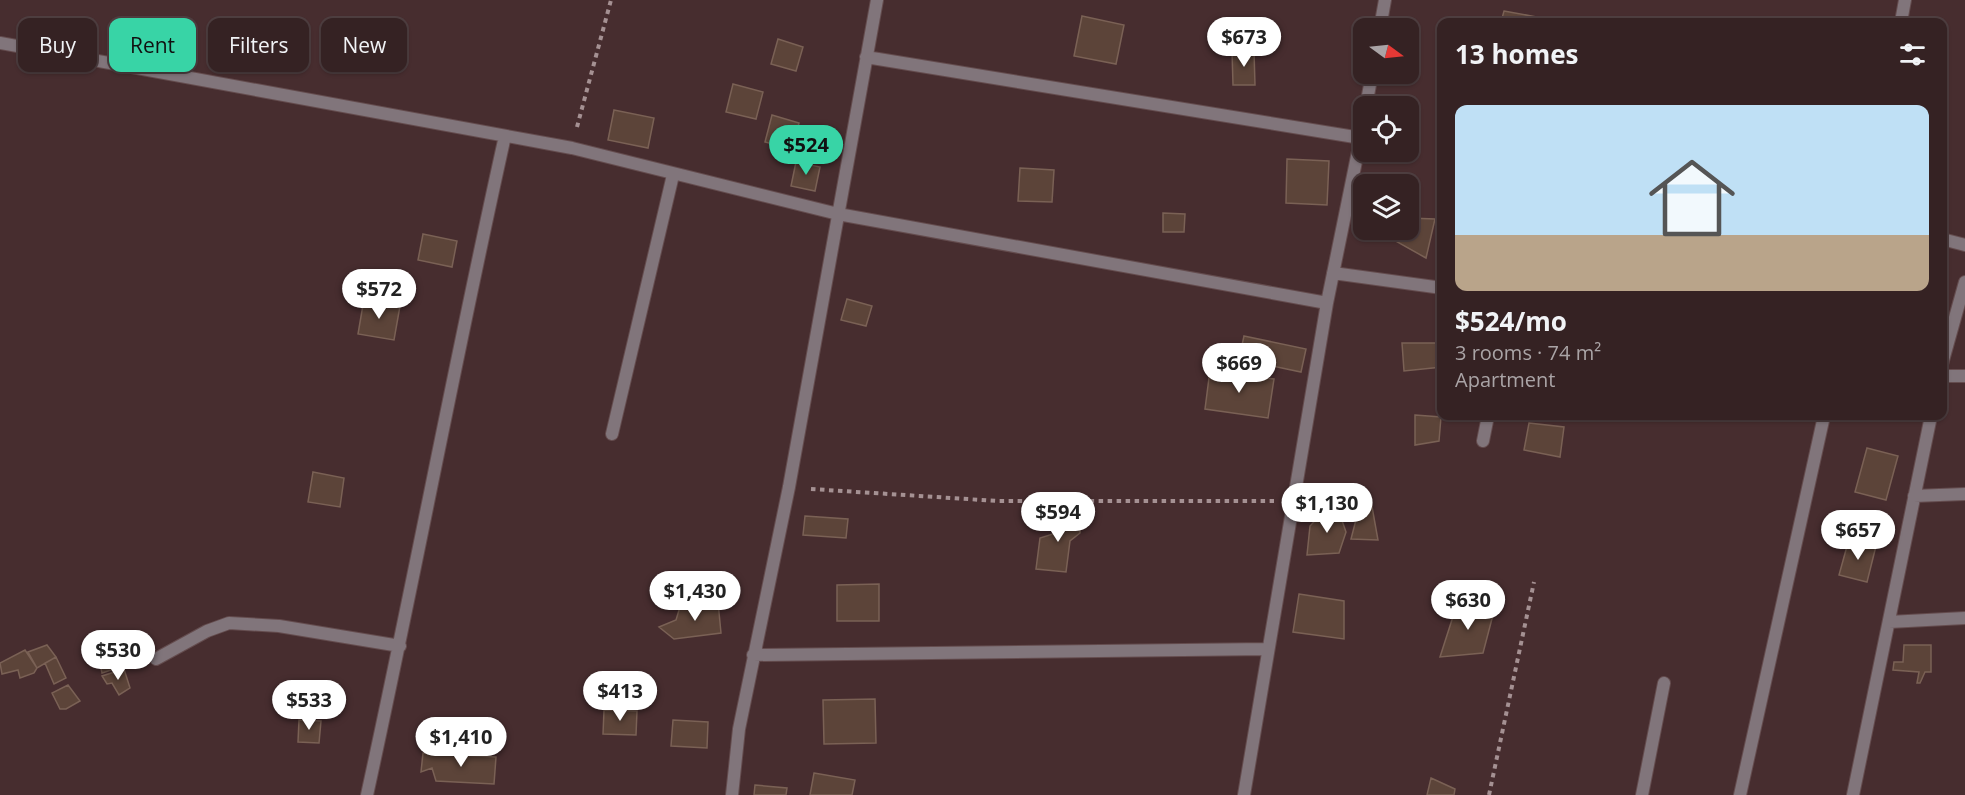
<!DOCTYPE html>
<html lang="en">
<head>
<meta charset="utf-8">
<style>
	:root { --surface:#352223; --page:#402f30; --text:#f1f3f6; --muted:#aaa4a6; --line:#4f3f41; --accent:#38d4a6 }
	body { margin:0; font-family:"Open Sans",sans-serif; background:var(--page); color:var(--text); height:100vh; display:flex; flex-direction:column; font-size:22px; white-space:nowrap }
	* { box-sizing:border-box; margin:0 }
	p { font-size:20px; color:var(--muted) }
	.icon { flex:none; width:33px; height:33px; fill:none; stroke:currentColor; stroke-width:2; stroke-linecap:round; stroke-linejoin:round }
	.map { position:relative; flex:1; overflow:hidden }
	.drawer { position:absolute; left:1437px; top:18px; width:510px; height:402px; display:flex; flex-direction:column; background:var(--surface); border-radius:12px; box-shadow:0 2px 4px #0004,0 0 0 2px var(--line) }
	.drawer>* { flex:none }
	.hud { position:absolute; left:18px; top:18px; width:570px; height:54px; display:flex; gap:12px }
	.needle { width:39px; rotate:105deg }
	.tools { position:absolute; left:1353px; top:18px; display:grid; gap:12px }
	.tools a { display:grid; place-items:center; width:66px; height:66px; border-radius:12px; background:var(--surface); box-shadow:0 2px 4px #0004,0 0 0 2px var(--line); font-size:30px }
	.price { position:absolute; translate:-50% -51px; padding:0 14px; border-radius:21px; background:#fff; color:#222; font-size:20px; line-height:39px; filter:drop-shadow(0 2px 3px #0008) }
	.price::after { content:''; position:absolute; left:50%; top:36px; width:18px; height:14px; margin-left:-9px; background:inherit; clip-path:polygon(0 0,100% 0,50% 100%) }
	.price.current { background:var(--accent); color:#111 }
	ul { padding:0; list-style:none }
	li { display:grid; align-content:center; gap:12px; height:318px; padding:0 18px }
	li span { display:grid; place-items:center; height:186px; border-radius:12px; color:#555 }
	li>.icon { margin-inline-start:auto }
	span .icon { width:108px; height:108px; fill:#fffc; stroke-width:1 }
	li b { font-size:26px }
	h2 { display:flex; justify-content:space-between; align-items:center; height:72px; padding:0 18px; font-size:26px }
	.chip { padding:0 21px; border-radius:12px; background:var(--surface); box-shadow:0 2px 4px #0004,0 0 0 2px var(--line); font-size:21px; line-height:54px }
	.chip.current { background:var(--accent); color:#111 }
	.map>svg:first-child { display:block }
</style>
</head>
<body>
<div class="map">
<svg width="1965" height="795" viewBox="0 0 1965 795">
	<rect width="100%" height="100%" fill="#472d2f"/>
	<path fill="#5c4439" stroke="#7a6155" stroke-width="1.5" d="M 1504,11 L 1537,17 L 1536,22 L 1501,22 Z
		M 1082,16 L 1124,25 L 1116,64 L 1074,56 Z
		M 778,39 L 803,47 L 796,71 L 771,64 Z
		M 1232,51 L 1254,51 L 1255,85 L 1233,85 Z
		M 733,84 L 763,92 L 756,119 L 726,112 Z
		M 614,110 L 654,118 L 648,148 L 608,140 Z
		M 772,115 L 799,123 L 792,149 L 765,142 Z
		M 1287,159 L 1329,161 L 1327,205 L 1286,203 Z
		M 796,162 L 820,167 L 815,191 L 791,186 Z
		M 1020,168 L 1054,170 L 1052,202 L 1018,201 Z
		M 1163,213 L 1185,214 L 1184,232 L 1163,232 Z
		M 1408,218 L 1435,219 L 1426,258 L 1392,239 L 1396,230 L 1408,230 Z
		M 423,234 L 457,241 L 452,267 L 418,260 Z
		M 364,299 L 400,306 L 394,340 L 358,334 Z
		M 847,299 L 872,306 L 866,326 L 841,320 Z
		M 1244,336 L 1306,349 L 1301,372 L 1239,359 Z
		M 1402,343 L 1442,343 L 1442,367 L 1404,371 Z
		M 1210,370 L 1274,379 L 1268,418 L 1205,409 Z
		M 1415,415 L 1441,417 L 1439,441 L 1415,445 Z
		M 1529,423 L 1564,427 L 1560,457 L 1524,450 Z
		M 1867,448 L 1898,456 L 1886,500 L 1855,492 Z
		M 313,472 L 344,478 L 340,507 L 308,502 Z
		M 1371,501 L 1378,540 L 1351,539 L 1359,508 Z
		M 1338,509 L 1346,532 L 1339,553 L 1307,555 L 1310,526 L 1325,510 Z
		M 1053,514 L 1080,515 L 1080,533 L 1070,541 L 1066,572 L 1036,569 L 1040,538 L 1053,534 Z
		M 805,516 L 848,519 L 846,538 L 803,535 Z
		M 1849,539 L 1876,546 L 1867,582 L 1839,575 Z
		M 879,584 L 879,621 L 837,621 L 837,585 Z
		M 1299,594 L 1344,601 L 1344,639 L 1293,632 Z
		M 1458,601 L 1494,611 L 1483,653 L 1440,657 Z
		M 718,602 L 721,633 L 674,639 L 659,627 L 676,620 L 680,607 Z
		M 112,644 L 123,666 L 102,673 L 96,645 Z
		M 47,645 L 56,657 L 37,668 L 28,652 Z
		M 1904,645 L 1931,645 L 1931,672 L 1925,672 L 1920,683 L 1917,683 L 1919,672 L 1893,670 L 1894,662 L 1903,662 Z
		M 25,650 L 37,668 L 34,673 L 20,678 L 18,670 L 2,674 L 0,663 Z
		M 56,657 L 66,678 L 54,684 L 45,663 Z
		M 124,669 L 130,688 L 119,695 L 112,683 L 107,684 L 102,676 Z
		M 68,685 L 80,701 L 66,709 L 60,709 L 52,693 Z
		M 875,699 L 876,743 L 824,744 L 823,700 Z
		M 604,710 L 637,711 L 636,735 L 603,734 Z
		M 299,720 L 321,721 L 319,743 L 298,742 Z
		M 673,720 L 708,722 L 707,748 L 671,746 Z
		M 423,753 L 496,757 L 494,784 L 436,781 L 432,768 L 421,772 Z
		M 814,773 L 855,780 L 852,795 L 810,795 Z
		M 1431,778 L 1455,789 L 1454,795 L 1427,795 Z
		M 755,785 L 787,788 L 786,795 L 754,795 Z"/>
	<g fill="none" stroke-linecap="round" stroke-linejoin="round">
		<g stroke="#644c4e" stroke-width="14">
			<path id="street" d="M 1901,22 L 1905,0
				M 1380,28 L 1385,0
				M 0,43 L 572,148 L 838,214 L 1327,303
				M 866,57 L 1361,138
				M 1366,106 L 1372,74
				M 1942,239 L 1965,245
				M 1333,273 L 1442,288
				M 1942,364 L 1965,282
				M 1942,376 L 1965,376
				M 612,434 L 673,175
				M 1483,441 L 1488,416
				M 1914,496 L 1965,494
				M 1889,622 L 1965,618
				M 753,655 L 1267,649
				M 156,659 L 207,631 L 229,623 L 279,626 L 400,646
				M 367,795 C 415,576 456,355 505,136
				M 732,795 L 739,729 L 789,487 L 877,0
				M 1244,795 L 1327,303 L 1364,122
				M 1642,795 L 1664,683
				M 1740,795 L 1824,416
				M 1853,795 L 1931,416"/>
		</g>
		<path stroke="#a59193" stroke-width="4" stroke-dasharray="4.5 4.5" stroke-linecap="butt" d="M 577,127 L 611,0
			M 811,489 L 998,501 L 1274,501
			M 1489,795 L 1534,582"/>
		<use href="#street" stroke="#81757b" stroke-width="12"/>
	</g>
</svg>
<div class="tools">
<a><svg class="needle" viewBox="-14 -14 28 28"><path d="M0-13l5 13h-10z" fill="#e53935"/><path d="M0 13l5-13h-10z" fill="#aaa4a6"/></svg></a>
<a><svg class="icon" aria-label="locate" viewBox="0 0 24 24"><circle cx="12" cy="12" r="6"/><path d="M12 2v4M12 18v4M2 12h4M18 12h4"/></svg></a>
<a><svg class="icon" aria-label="layers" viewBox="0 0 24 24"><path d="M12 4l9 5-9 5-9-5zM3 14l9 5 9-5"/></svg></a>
</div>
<b class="price" style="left:1244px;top:68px">$673</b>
<b class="price current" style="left:806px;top:176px">$524</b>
<b class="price" style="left:379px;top:320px">$572</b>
<b class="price" style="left:1239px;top:394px">$669</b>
<b class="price" style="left:1327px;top:534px">$1,130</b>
<b class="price" style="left:1058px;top:543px">$594</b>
<b class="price" style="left:1858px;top:561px">$657</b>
<b class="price" style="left:695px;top:622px">$1,430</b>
<b class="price" style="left:1468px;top:631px">$630</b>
<b class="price" style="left:118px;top:681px">$530</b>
<b class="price" style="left:620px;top:722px">$413</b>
<b class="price" style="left:309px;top:731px">$533</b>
<b class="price" style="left:461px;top:768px">$1,410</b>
<div class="hud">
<a class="chip">Buy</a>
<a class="chip current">Rent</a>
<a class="chip">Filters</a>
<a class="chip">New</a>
</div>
<section class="drawer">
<h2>13 homes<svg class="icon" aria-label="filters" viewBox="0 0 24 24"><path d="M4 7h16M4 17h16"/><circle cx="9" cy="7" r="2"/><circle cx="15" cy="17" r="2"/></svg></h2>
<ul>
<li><span style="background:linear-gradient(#bfe0f5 70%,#b9a48a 0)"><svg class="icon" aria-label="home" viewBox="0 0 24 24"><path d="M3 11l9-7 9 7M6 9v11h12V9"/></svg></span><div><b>$524/mo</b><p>3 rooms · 74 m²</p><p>Apartment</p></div></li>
</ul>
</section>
</div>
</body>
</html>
